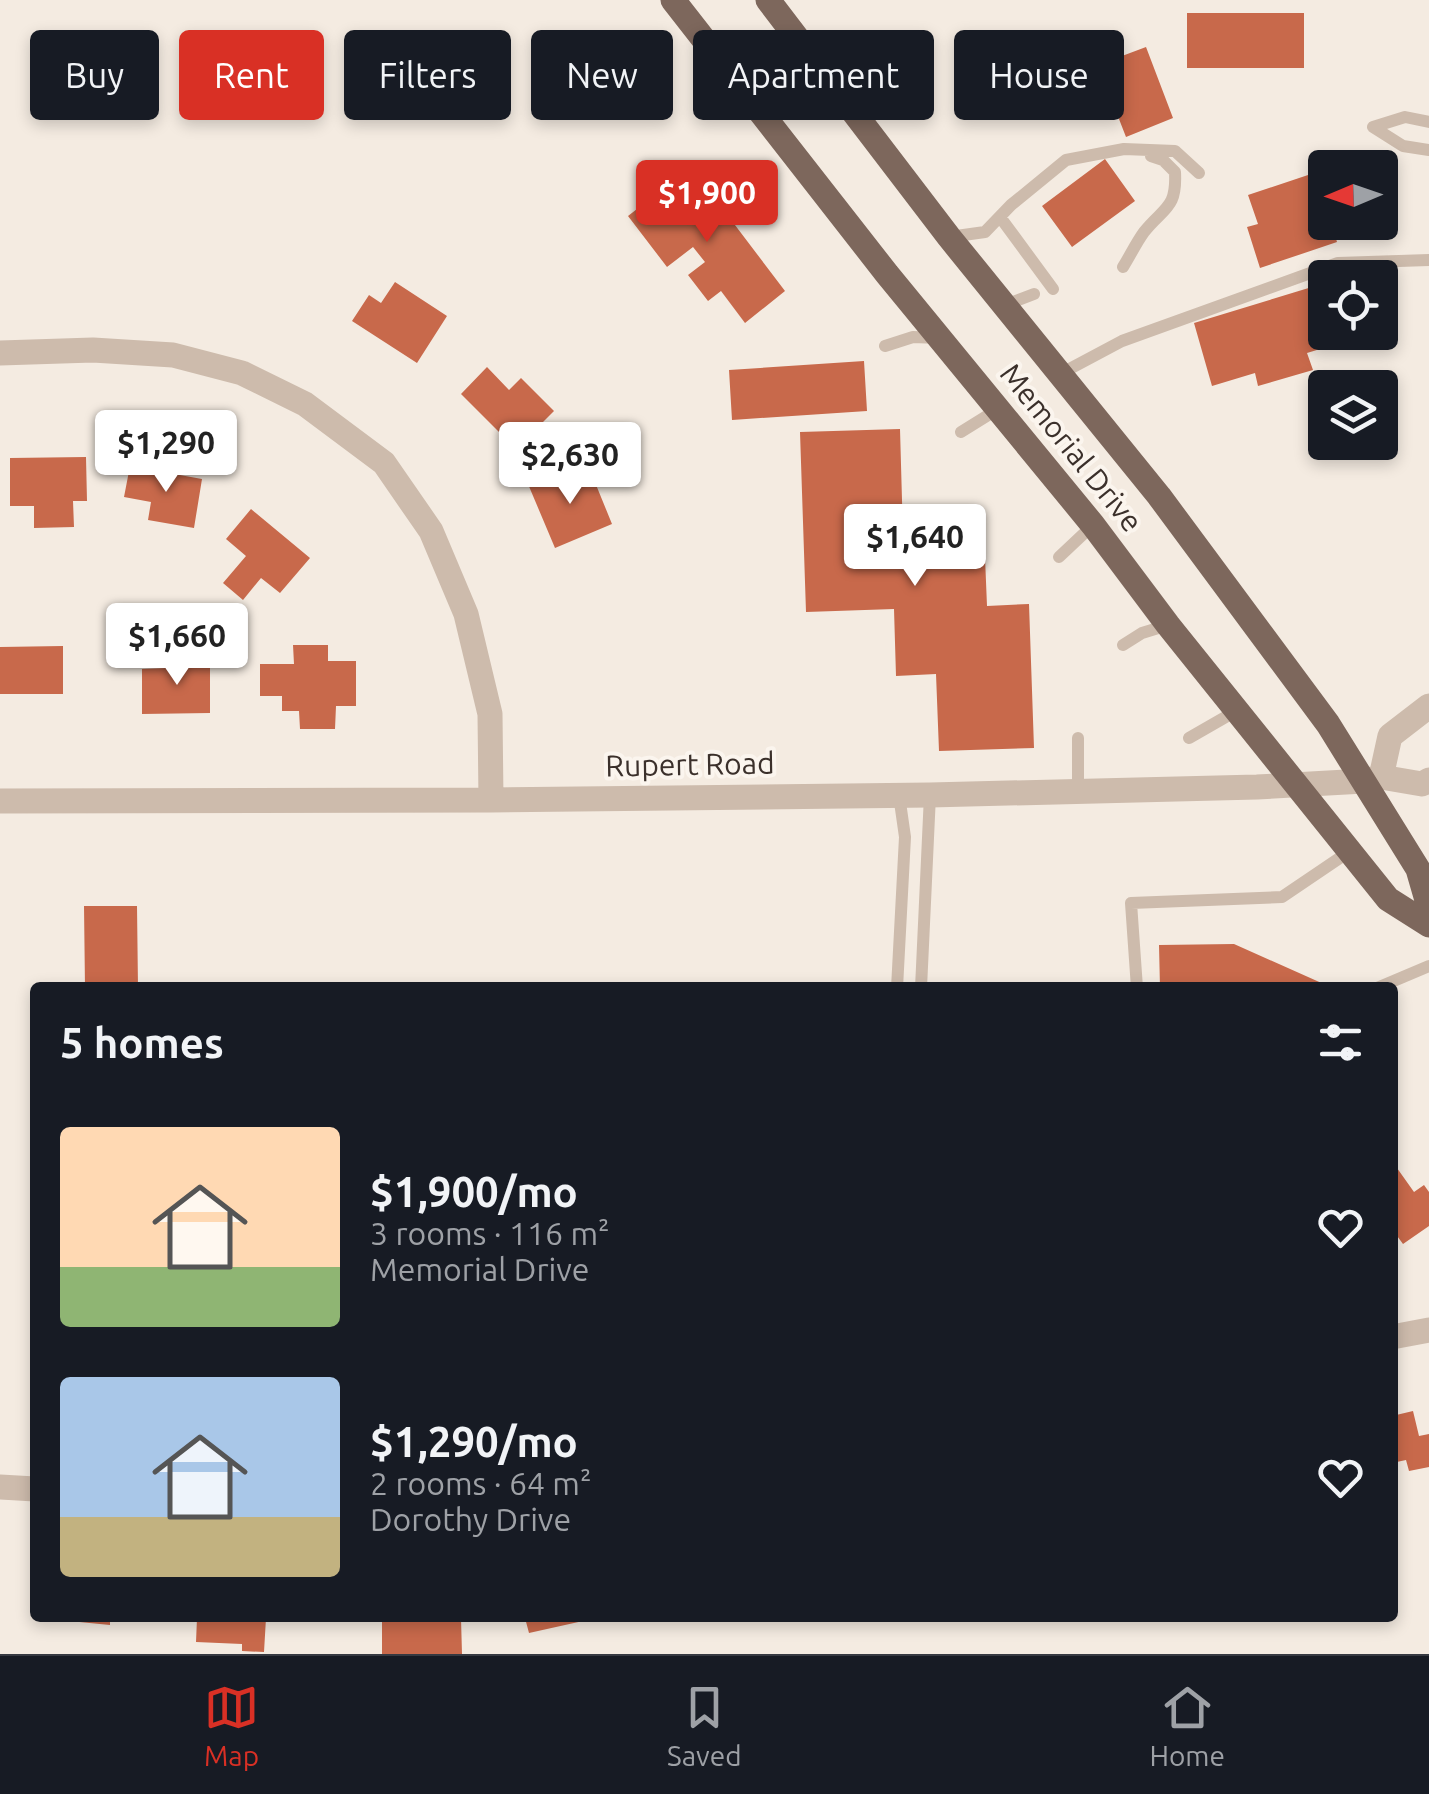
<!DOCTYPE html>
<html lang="en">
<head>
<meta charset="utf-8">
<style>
	:root { --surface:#171b24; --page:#242831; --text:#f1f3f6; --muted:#9ea1a6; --line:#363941; --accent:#d93025 }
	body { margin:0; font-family:Ubuntu,sans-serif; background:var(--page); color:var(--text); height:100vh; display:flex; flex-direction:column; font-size:38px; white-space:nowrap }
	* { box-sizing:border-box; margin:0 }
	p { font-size:32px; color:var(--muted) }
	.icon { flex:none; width:55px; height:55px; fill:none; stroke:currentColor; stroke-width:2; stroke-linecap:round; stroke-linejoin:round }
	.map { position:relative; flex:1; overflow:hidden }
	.details { position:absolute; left:30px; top:982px; width:1368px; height:640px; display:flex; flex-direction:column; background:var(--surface); border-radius:10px; box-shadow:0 5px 15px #0003 }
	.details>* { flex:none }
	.top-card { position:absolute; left:30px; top:30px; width:1370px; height:90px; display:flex; gap:20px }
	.needle { width:65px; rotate:268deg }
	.fabs { position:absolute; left:1308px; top:150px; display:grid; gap:20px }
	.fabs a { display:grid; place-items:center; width:90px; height:90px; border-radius:10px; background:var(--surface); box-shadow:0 5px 15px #0003; font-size:50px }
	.price { position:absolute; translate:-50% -85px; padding:0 22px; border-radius:10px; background:#fff; color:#222; font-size:32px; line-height:65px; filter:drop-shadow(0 2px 5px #0008) }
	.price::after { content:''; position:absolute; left:50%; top:60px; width:30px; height:22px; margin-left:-15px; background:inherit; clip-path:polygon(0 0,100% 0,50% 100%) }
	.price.active { background:var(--accent); color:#fff }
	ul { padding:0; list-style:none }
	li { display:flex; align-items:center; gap:30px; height:250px; padding:0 30px }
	li span { display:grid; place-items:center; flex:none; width:280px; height:200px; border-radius:10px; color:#555 }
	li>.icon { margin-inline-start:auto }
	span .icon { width:120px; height:120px; fill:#fffc; stroke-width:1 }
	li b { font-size:42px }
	h2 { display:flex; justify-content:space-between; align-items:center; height:120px; padding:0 30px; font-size:42px }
	.tag { padding:0 35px; border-radius:10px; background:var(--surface); box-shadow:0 5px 15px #0003; font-size:35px; line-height:90px }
	.tag.active { background:var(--accent); color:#fff }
	.dock { display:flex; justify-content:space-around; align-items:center; height:140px; border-top:2px solid var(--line); background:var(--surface); font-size:28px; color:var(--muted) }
	.dock a { display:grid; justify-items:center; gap:5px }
	.dock .active { color:var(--accent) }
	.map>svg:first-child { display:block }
</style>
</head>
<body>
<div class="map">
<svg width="1429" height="1654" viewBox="0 0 1429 1654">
	<rect width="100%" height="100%" fill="#f4ebe1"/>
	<path fill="#c8694b" d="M 1187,13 L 1304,13 L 1304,68 L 1187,68 Z
		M 1146,47 L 1173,118 L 1126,137 L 1098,65 Z
		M 1105,159 L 1135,201 L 1072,247 L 1042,206 Z
		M 691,167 L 785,291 L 745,323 L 721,291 L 708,301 L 688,275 L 705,262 L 693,247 L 667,267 L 628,216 Z
		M 1314,173 L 1325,205 L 1325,222 L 1331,222 L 1337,242 L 1260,268 L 1247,227 L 1258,224 L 1248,195 Z
		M 395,282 L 447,316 L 417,363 L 352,321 L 369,295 L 381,303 Z
		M 1325,283 L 1325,332 L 1351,332 L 1353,339 L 1307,353 L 1313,370 L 1258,386 L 1255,373 L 1212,386 L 1194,323 Z
		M 864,361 L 867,411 L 732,420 L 729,370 Z
		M 487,367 L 509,390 L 521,378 L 554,411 L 516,449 L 461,394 Z
		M 900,429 L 903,535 L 984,533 L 987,606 L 1029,604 L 1034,748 L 939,751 L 936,674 L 896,676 L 894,609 L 806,612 L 800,432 Z
		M 86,457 L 87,501 L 73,501 L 74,527 L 34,528 L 34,506 L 10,506 L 10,458 Z
		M 130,466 L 202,479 L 194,528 L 148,520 L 151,502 L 124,497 Z
		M 590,470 L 612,524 L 555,548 L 528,484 L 549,475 L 553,485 Z
		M 251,509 L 310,558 L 280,593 L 261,578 L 243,600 L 223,583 L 246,556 L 226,539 Z
		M 293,645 L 328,645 L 328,661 L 356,661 L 356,706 L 336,706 L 335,729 L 300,729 L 299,711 L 282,711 L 282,696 L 260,696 L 260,664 L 294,664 Z
		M 63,646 L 63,694 L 0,694 L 0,647 Z
		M 167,659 L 210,659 L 210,713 L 142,714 L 142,669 L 166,668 Z
		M 84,906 L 137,906 L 138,988 L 85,988 Z
		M 1234,944 L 1326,985 L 1325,988 L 1160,988 L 1159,945 Z
		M 1392,1161 L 1414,1192 L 1424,1185 L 1429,1192 L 1429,1226 L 1403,1244 L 1392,1229 Z
		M 1413,1411 L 1419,1436 L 1429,1434 L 1429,1467 L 1409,1471 L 1406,1460 L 1392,1463 L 1392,1416 Z
		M 59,1618 L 110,1618 L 110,1625 L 59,1620 Z
		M 197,1618 L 266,1618 L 264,1652 L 242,1651 L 242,1644 L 196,1642 Z
		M 382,1618 L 461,1618 L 462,1654 L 382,1654 Z
		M 525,1618 L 592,1618 L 592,1619 L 529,1633 Z"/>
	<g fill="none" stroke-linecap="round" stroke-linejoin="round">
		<path stroke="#cdbbac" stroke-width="12" d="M 1373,127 L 1403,146 L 1429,150
			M 1373,127 L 1405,117 L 1429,122
			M 1000,217 L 1053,289
			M 949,237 L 985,232 L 1011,205 L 1066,160 L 1124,149 L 1175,151 L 1199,173
			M 1123,267 C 1130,256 1136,243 1144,232 C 1164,207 1177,209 1175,172 L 1163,160 L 1151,156
			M 1005,305 L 1034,294
			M 885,346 L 913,337 L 939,338
			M 1060,374 L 1122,341 L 1338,263 L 1429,260
			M 961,432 L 998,409
			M 1059,557 L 1093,525
			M 1123,645 L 1142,633 L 1168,625
			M 1189,738 L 1236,711
			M 1078,791 L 1078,738
			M 897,988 L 905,837 L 899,795
			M 921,988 L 930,795
			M 1137,988 L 1131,903 L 1282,897 L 1350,851
			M 1377,988 L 1429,966"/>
		<path stroke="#cdbbac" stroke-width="25" d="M 0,353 L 93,350 L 173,355 L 242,373 L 305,404 L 384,463 L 431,531 L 466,614 L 490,714 L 491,800
			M 1381,777 L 1390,736 L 1429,706
			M 0,801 L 491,800 L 930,795 L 1257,787 L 1364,781 L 1381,777 L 1422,784 L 1429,780
			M 1392,1337 L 1429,1330
			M 0,1487 L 35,1489"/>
		<path stroke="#7d675c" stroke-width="25" d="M 673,0 L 887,274 L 1093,525 L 1168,625 L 1388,899 L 1429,925
			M 768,0 L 949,237 L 1159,496 L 1328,724 L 1418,869 L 1429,907"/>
	</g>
	<g text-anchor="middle" stroke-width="8" stroke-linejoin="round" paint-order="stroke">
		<g font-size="30" fill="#3b302b" stroke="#fbf5ee">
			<text transform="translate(1071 448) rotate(51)" y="10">Memorial Drive</text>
			<text transform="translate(690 765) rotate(-1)" y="10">Rupert Road</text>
		</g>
	</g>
</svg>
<div class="fabs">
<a><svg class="needle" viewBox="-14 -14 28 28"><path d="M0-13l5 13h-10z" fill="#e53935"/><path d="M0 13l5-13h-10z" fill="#9ea1a6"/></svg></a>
<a><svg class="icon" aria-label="locate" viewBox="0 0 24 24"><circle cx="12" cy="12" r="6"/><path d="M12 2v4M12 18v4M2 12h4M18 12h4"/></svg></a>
<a><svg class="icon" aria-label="layers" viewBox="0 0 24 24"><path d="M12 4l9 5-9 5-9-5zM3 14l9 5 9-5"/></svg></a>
</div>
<b class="price active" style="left:707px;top:245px">$1,900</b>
<b class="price" style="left:166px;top:495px">$1,290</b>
<b class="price" style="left:570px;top:507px">$2,630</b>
<b class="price" style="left:915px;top:589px">$1,640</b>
<b class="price" style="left:177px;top:688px">$1,660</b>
<div class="top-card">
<a class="tag">Buy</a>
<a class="tag active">Rent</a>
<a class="tag">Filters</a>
<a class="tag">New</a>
<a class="tag">Apartment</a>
<a class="tag">House</a>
</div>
<section class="details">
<h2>5 homes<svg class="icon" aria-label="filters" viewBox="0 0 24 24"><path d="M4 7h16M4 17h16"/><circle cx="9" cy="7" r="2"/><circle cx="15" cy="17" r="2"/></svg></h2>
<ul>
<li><span style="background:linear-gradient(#ffd9b3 70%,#8fb573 0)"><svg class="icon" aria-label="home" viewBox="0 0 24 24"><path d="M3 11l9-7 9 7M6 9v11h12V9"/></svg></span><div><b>$1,900/mo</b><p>3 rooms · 116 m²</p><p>Memorial Drive</p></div><svg class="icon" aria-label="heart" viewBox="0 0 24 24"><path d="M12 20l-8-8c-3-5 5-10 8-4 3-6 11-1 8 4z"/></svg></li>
<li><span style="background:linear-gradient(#a9c7e8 70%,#c2b280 0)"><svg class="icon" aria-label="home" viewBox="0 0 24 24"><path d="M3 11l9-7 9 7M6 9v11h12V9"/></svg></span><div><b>$1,290/mo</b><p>2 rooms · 64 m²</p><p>Dorothy Drive</p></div><svg class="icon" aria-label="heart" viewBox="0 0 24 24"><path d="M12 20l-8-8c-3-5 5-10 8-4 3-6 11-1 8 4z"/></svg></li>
</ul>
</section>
</div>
<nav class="dock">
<a class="active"><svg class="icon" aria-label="map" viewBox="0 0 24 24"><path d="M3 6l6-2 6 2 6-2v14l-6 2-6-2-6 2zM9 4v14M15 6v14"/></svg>Map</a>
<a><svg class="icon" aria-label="saved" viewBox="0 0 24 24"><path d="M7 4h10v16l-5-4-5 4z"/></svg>Saved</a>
<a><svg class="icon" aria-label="home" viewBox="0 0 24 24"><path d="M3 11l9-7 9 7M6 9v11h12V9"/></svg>Home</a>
</nav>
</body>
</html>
